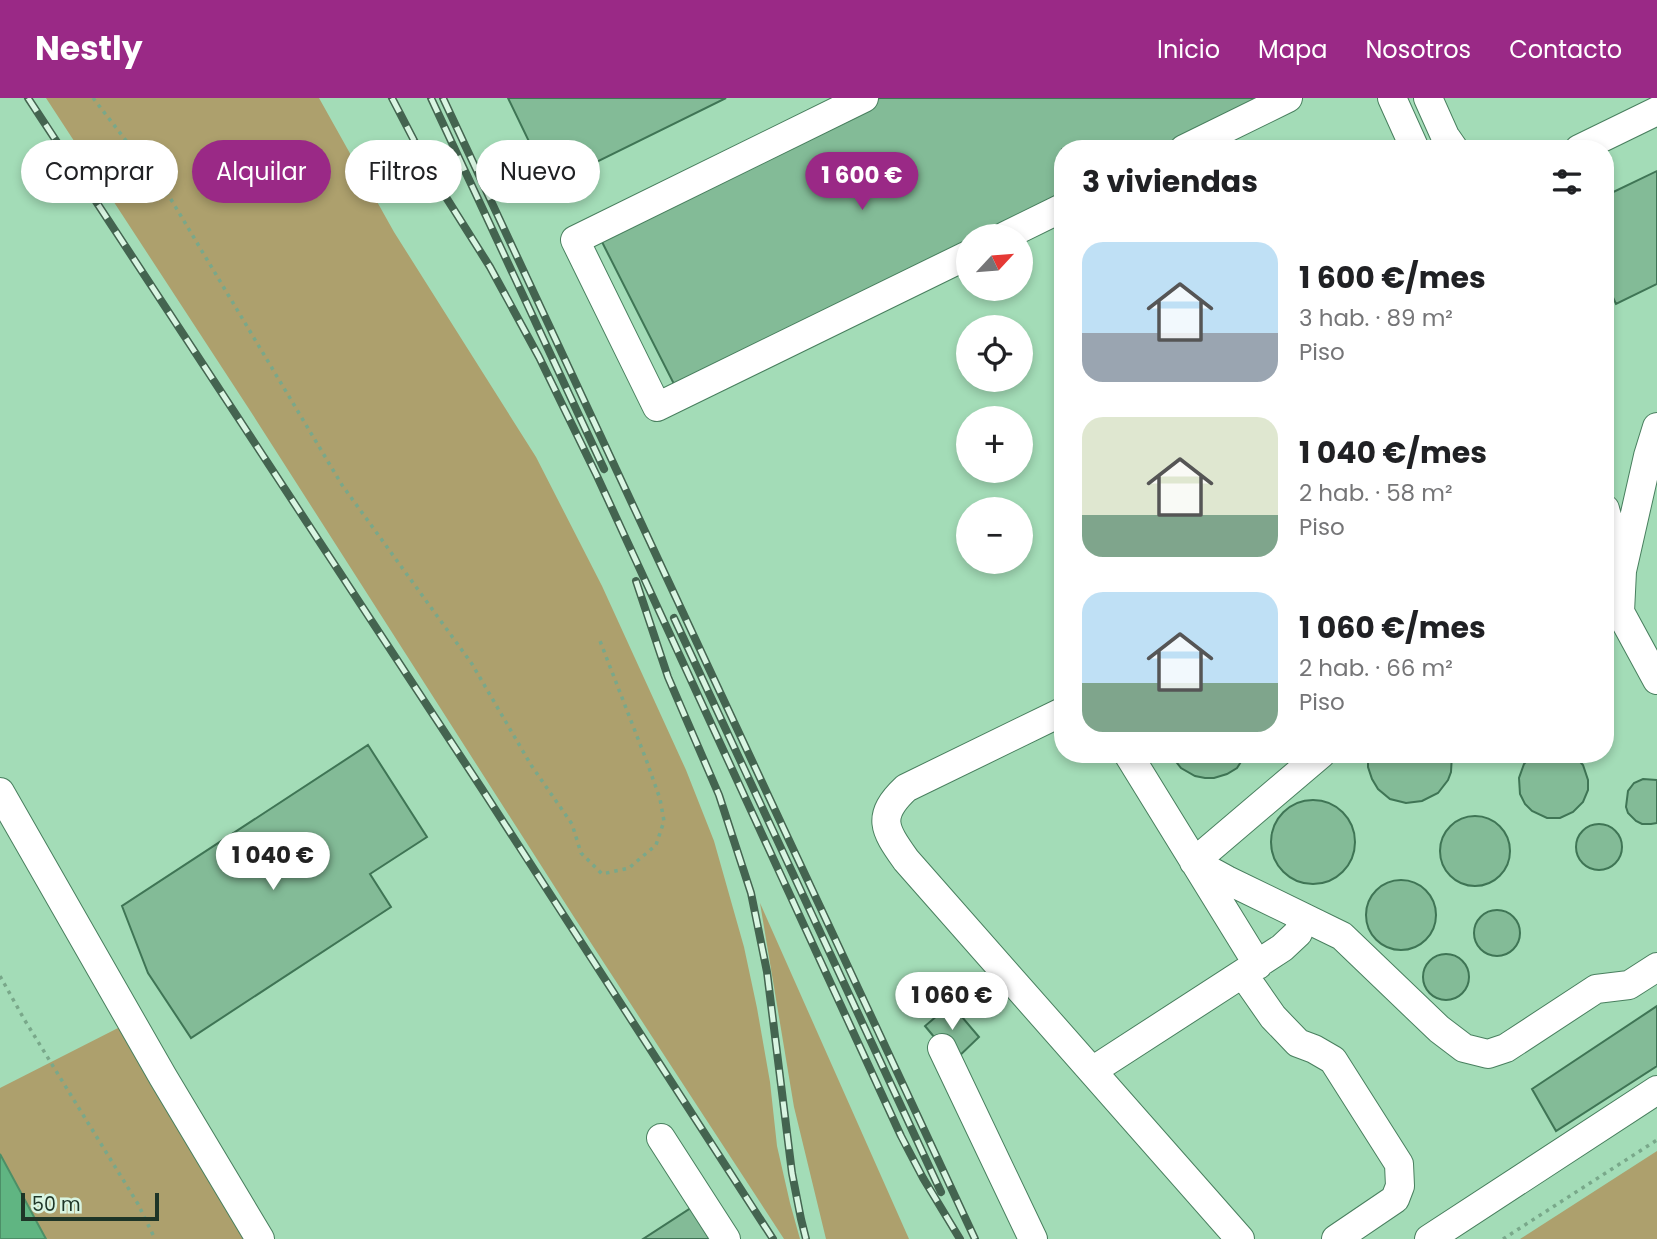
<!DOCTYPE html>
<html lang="es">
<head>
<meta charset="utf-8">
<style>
	:root { --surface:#fff; --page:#f6f6f6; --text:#202124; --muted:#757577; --accent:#9a2986 }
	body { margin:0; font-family:Poppins,sans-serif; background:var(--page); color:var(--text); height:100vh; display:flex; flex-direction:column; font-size:26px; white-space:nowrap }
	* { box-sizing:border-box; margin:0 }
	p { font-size:23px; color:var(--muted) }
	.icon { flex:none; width:38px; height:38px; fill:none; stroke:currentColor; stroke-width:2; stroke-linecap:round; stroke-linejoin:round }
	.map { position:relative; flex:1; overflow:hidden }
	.panel { position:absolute; left:1054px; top:42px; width:560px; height:623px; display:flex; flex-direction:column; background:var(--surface); border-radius:28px; box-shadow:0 4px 10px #0003 }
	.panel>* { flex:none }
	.hud { position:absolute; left:21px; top:42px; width:665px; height:63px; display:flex; gap:14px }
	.needle { width:46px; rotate:64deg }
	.tools { position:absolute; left:956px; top:126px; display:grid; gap:14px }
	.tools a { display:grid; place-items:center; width:77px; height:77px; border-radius:50%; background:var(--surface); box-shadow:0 4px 10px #0003; font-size:35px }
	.scale { position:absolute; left:21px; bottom:18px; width:138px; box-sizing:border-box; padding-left:7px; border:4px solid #1e3527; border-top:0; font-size:19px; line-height:24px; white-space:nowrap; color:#1e3527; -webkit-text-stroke:5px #d9f5e2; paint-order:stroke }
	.price { position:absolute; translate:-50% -60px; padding:0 16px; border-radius:24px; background:#fff; color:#222; font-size:23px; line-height:46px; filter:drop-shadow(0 2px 4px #0008) }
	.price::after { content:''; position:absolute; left:50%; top:42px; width:21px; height:16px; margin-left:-10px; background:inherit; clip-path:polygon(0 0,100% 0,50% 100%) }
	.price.selected { background:var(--accent); color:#fff }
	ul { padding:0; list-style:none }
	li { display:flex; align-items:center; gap:21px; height:175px; padding:0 28px }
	li span { display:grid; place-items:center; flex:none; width:196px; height:140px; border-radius:21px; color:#555 }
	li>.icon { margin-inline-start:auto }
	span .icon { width:84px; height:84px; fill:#fffc; stroke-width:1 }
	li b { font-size:30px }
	h2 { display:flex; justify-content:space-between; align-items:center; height:84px; padding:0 28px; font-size:30px }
	.chip { padding:0 24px; border-radius:32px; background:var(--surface); box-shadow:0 4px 10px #0003; font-size:24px; line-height:63px }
	.chip.selected { background:var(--accent); color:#fff }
	header { display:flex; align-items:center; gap:42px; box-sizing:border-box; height:98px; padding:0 35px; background:var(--accent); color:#fff }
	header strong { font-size:33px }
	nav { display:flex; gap:38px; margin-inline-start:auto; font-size:24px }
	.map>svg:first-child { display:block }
</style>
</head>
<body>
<header>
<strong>Nestly</strong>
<nav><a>Inicio</a><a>Mapa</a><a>Nosotros</a><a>Contacto</a></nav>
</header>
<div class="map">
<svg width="1657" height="1141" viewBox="0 0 1657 1141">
	<rect width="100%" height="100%" fill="#a3dcb7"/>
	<path fill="#ada06d" d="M 46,0 L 319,0 L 394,134 L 536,359 L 602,488 L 686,672 L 714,743 L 744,849 L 757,910 L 770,984 L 777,1048 L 790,1105 L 800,1141 L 784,1141 L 574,819 L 251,314 Z
		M 760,805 L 909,1141 L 826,1141 L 794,1009 Z
		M 120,929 L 253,1141 L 46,1141 L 0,1056 L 0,990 Z
		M 1657,1053 L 1657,1141 L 1520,1141 Z"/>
	<path fill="#60b582" stroke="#4c8f67" stroke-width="2" d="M 0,1056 L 46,1141 L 0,1141 Z"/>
	<path fill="#83bb97" stroke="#3f7555" stroke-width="2" d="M 508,0 L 726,0 L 550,87 Z
		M 879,0 L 1267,0 L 1165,51 L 1062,51 L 1062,102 L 990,138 L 968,138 L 968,149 L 678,294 L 599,138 Z
		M 1657,73 L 1657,186 L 1616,206 L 1605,182 L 1605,98 Z
		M 368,647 L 427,739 L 370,776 L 391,809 L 191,940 L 148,875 L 122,808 Z
		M 1170,656 L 1246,656 L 1237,670 L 1227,676 L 1214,680 L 1205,680 L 1195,678 L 1181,670 Z
		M 1368,656 L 1452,656 L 1451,674 L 1448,682 L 1438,695 L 1422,703 L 1406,705 L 1390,701 L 1378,691 L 1372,681 L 1368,669 Z
		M 1533,656 L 1573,656 L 1583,667 L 1588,682 L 1588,692 L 1583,704 L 1573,714 L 1560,720 L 1547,720 L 1532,713 L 1525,706 L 1520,696 L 1519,680 L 1524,666 Z
		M 1643,681 L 1657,682 L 1657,725 L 1651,726 L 1642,726 L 1636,723 L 1628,715 L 1626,709 L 1628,693 L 1634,685 Z
		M1271 744a42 42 0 1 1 84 0a42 42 0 1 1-84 0Z
		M1440 753a35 35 0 1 1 70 0a35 35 0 1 1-70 0Z
		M1576 749a23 23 0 1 1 46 0a23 23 0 1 1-46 0Z
		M1366 817a35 35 0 1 1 70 0a35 35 0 1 1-70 0Z
		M1474 835a23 23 0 1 1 46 0a23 23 0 1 1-46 0Z
		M1423 879a23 23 0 1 1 46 0a23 23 0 1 1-46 0Z
		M 951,906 L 979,939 L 954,963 L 925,928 Z
		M 1657,908 L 1657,968 L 1556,1033 L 1532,991 Z
		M 694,1108 L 715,1141 L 643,1141 Z"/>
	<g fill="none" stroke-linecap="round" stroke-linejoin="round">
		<g stroke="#487f5e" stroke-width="30">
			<path id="minor" d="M 864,0 L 575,142 L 657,309 L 968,157
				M 1392,0 L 1415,51
				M 1428,0 L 1445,38 L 1454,51
				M 1184,51 L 1288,0
				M 1579,51 L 1657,13
				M 1005,138 L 1062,110
				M 1605,411 L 1622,473 L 1620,514 L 1605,499
				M 1622,473 L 1648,358 L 1657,329
				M 1620,514 L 1657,582
				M 1062,614 L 906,690 C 875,719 885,732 906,762 L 1240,1141
				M 1128,656 L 1258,867
				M 1321,656 L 1194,764 L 1227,782 L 1342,838 L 1439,931 L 1464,950 L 1488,956 L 1506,950 L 1596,891 L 1629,887 L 1657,869
				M 0,694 L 163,979 L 260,1141
				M 1243,876 L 1273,919 L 1298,945 L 1314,951 L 1333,962 L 1399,1066 L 1400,1088 L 1395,1101 L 1336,1141
				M 942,950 L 1033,1141
				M 1092,973 L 1282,850 L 1298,835 L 1303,820
				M 661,1040 L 726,1141
				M 1429,1141 L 1657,992"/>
		</g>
		<path stroke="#79a88a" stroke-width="3.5" stroke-dasharray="3.5 5" stroke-linecap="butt" d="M 93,0 L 169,98 L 342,387 L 472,566 L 531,667 L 572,726 L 581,755 L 602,776 L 629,770 L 656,747 L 664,723 L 660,701 L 647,664 L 600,543
			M 0,878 L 24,921 L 138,1106 L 155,1141
			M 1503,1141 L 1657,1042"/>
		<use href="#minor" stroke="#fff" stroke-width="28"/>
		<g stroke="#446450" stroke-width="8">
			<path id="rail" d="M 28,0 L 482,691 L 773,1141
				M 392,0 L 432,77 L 490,169 L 539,259 L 597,378 L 901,1038 L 923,1080 L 960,1141
				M 431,0 L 604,371
				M 443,0 L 975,1141
				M 636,483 L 668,579 L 719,697 L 751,795 L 767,874 L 792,1075 L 801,1121 L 806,1141
				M 674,520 L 941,1094"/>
		</g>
		<use href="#rail" stroke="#d9f5e2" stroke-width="5" stroke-dasharray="16" stroke-linecap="butt"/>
	</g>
</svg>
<div class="tools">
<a><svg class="needle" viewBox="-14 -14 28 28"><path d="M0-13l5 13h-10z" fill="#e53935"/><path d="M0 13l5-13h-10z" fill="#757577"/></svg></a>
<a><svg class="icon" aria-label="locate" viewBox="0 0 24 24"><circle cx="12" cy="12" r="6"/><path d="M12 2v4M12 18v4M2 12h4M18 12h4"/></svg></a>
<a>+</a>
<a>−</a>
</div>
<div class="scale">50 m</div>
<b class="price selected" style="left:862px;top:114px">1 600 €</b>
<b class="price" style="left:273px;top:794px">1 040 €</b>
<b class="price" style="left:952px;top:934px">1 060 €</b>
<div class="hud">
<a class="chip">Comprar</a>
<a class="chip selected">Alquilar</a>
<a class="chip">Filtros</a>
<a class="chip">Nuevo</a>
</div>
<section class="panel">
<h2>3 viviendas<svg class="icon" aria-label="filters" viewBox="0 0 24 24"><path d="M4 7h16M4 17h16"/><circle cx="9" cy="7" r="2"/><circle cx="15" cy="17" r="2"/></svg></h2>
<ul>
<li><span style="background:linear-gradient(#bfe0f5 65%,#9aa5b1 0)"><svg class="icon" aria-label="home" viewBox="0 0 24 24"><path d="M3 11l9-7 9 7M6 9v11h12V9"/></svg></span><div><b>1 600 €/mes</b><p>3 hab. · 89 m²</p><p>Piso</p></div></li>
<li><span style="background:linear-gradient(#dfe7d0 70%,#7fa58c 0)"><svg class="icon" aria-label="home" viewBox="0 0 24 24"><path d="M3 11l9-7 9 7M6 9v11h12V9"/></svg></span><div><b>1 040 €/mes</b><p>2 hab. · 58 m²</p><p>Piso</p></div></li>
<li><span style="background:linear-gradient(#bfe0f5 65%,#7fa58c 0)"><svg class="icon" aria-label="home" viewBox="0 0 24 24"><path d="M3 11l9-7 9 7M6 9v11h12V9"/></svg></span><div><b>1 060 €/mes</b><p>2 hab. · 66 m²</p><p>Piso</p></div></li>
</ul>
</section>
</div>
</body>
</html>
